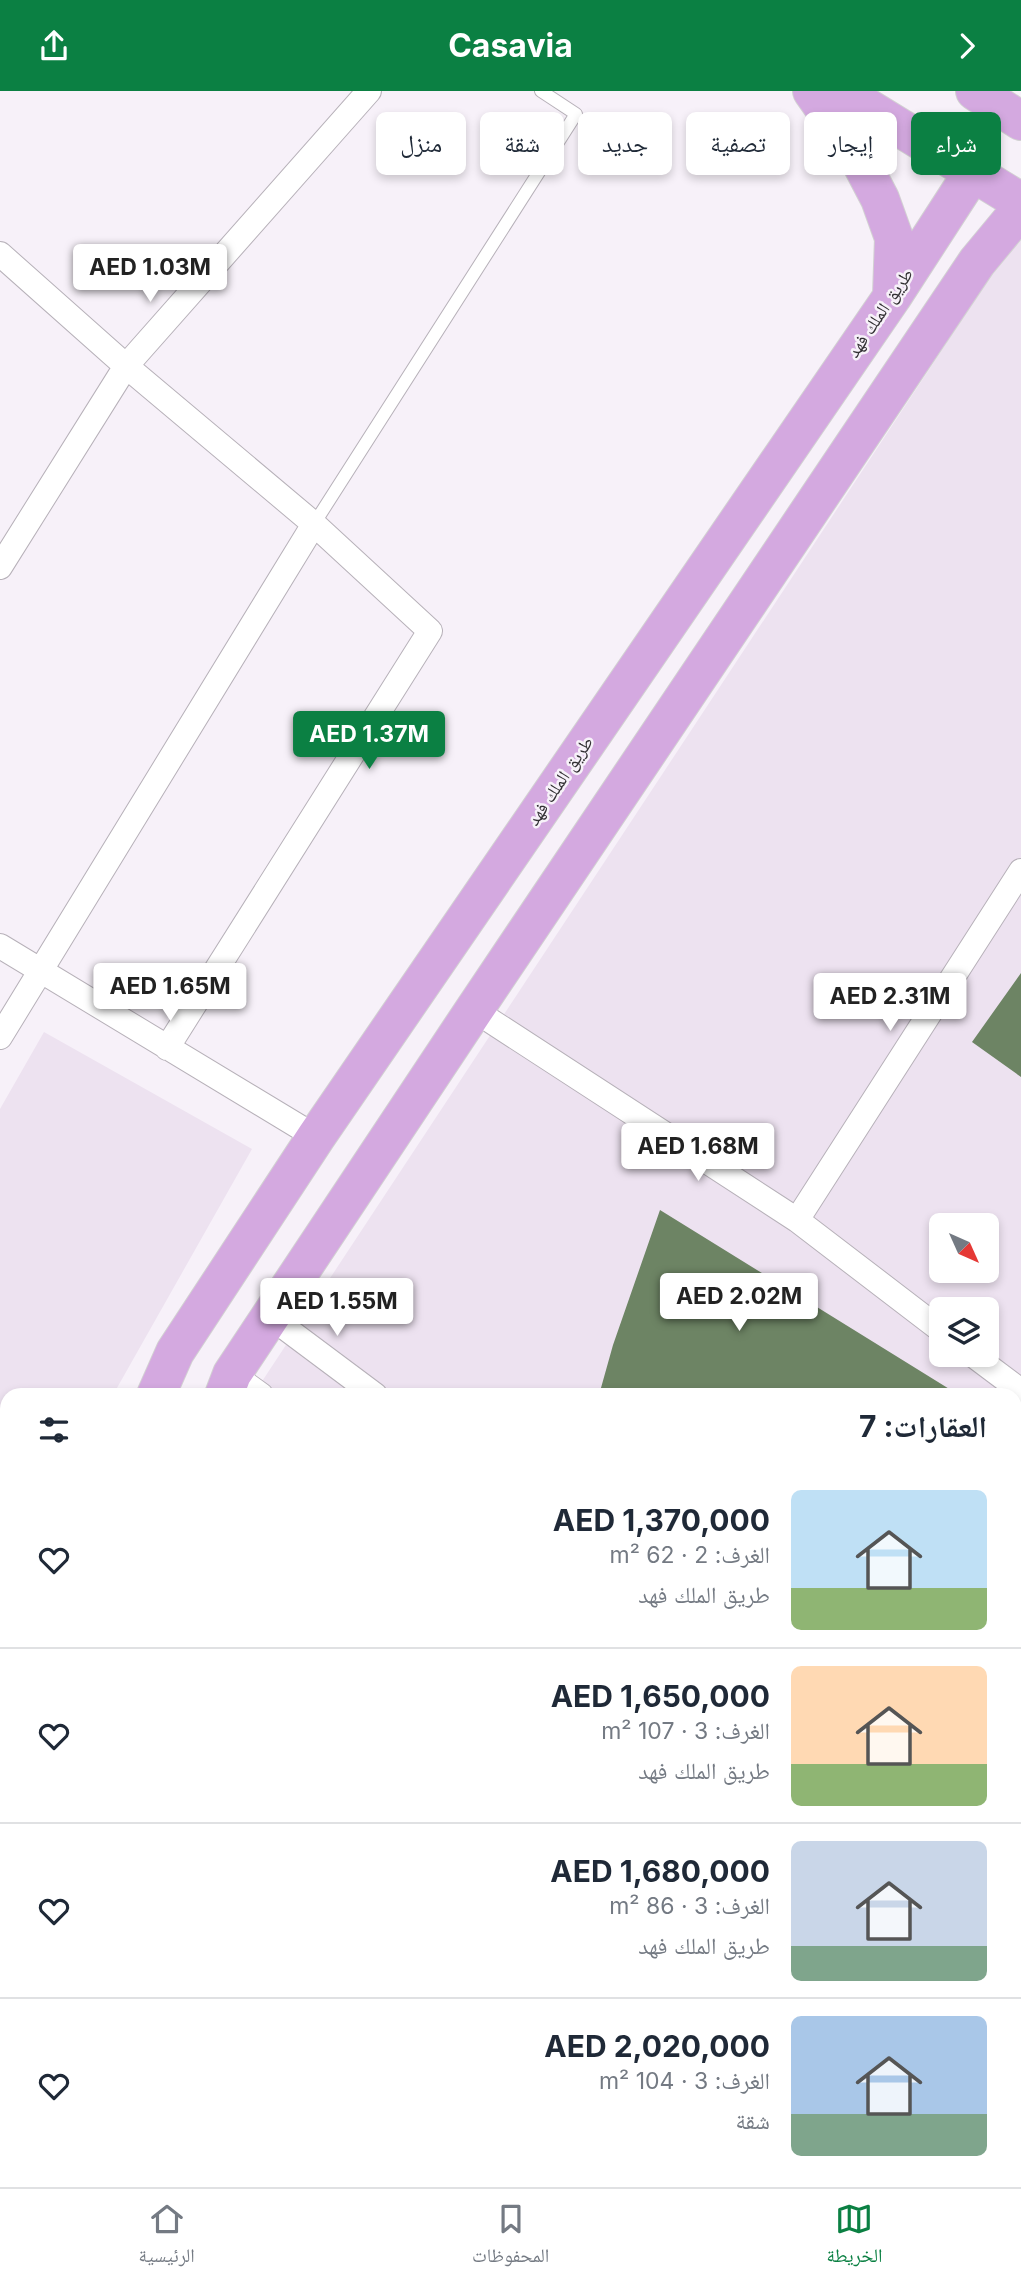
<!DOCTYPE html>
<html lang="ar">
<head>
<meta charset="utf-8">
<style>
	:root { --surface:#fff; --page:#f6f6f7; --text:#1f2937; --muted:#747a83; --line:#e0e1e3; --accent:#0b8043 }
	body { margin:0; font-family:Inter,"Noto Naskh Arabic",sans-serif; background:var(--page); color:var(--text); direction:rtl; height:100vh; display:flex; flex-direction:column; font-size:26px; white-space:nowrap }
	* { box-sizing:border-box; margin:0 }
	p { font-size:23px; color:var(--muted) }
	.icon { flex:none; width:38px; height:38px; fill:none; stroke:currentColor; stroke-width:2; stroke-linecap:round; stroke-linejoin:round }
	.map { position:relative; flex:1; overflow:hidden; direction:ltr }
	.sheet { position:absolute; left:0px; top:1297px; width:1022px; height:800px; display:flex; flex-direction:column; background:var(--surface); border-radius:21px 21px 0 0; box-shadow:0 4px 10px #0003; direction:rtl }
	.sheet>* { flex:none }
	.guide { position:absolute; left:21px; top:21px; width:980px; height:63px; direction:rtl; display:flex; gap:14px }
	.needle { width:46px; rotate:135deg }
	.controls { position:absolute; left:929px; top:1122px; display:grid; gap:14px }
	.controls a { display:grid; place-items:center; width:70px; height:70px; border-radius:10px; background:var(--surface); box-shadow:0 4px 10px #0003; font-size:35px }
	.price { position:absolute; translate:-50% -60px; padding:0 16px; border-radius:7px; background:#fff; color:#222; font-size:23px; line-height:46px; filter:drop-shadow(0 2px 4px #0008) }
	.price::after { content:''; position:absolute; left:50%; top:42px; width:21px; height:16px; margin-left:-10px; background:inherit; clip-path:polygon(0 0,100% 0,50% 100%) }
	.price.active { background:var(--accent); color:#fff }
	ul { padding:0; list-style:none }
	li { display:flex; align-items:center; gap:21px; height:175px; padding:0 35px }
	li+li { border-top:2px solid var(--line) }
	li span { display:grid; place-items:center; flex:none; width:196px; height:140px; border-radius:10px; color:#555 }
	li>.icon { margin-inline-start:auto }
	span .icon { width:84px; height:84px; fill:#fffc; stroke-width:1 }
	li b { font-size:30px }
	h2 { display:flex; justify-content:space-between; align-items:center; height:84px; padding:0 35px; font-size:30px }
	.chip { padding:0 24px; border-radius:10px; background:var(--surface); box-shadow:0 4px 10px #0003; font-size:24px; line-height:63px }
	.chip.active { background:var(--accent); color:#fff }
	header { display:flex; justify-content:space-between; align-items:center; height:91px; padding:0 35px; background:var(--accent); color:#fff; font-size:32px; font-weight:700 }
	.dock { display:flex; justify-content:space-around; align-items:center; height:98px; border-top:2px solid var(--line); background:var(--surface); font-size:19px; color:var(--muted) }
	.dock a { display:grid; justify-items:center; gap:4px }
	.dock .active { color:var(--accent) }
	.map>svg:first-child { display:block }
</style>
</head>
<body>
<header><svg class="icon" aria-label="forward" viewBox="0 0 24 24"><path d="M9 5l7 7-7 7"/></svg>Casavia<svg class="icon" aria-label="share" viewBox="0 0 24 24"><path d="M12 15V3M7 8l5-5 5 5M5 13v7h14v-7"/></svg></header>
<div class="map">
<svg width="1021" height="2096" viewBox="0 0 1021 2096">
	<rect width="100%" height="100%" fill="#f7f1f9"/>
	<path fill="#ede2f0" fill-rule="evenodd" d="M 1021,139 L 1021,2096 L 76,2096 L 76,2090 L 1015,2090 L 1015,1304 L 253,1304 ZM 942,1134 L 987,1134 L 987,1180 L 942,1180 ZM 942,1218 L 987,1218 L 987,1264 L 942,1264 Z
		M 44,941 L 252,1058 L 113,1304 L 7,1304 L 7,1482 L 0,1478 L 0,1018 Z"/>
	<path fill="#6d8464" d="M 1021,882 L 1021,986 L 972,951 Z
		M 660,1119 L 959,1304 L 599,1304 L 613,1254 Z"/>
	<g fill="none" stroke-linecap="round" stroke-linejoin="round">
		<g stroke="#b7b1b9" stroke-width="14">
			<path id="service" d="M 314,433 L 576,23 L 541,0"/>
		</g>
		<g stroke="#b7b1b9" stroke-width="26">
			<path id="minor" d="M 0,163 L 126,275 L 314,433 L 430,540 L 167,957
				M 0,476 L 126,275 L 369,0
				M 0,855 L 316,1046
				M 474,919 L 797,1129 L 942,1240
				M 0,946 L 314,433
				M 797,1129 L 1021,780
				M 272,1227 L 375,1304
				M 973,1264 L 1021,1300
				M 232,1283 L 261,1304
				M 0,1539 L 7,1543
				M 1015,1780 L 1021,1784
				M 1015,1866 L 1021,1871
				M 1015,2058 L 1021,2056
				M 873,2090 L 873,2096
				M 908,2096 L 927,2090"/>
		</g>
		<g stroke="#d2d1d2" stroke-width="40">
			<path id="primary" d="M 812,0 L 857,64 L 880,108 L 894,147 L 892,203
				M 840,0 L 1021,111
				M 975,0 L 1021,30
				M 156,1304 L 175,1261 L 316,1046 L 892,206 L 973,81
				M 224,1304 L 232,1283 L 474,919 L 977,171 L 1021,118
				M 0,1782 L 7,1742
				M 56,2090 L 56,2096"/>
		</g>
		<use href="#service" stroke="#fff" stroke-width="12"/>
		<use href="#minor" stroke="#fff" stroke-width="24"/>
		<use href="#primary" stroke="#d4a9e0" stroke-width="38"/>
	</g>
	<g text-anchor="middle" stroke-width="5" stroke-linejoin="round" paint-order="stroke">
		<g font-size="18" fill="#323033" stroke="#f7f1f9">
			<text transform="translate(880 222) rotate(-56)" y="6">طريق الملك فهد</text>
			<text transform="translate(560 690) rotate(-56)" y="6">طريق الملك فهد</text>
		</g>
	</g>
</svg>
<div class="controls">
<a><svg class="needle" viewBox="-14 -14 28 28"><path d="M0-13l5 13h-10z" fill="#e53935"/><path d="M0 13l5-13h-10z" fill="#747a83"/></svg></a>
<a><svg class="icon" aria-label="layers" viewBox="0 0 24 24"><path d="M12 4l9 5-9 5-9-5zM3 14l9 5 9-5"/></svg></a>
</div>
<b class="price" style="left:150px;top:213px">AED 1.03M</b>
<b class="price active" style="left:369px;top:680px">AED 1.37M</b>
<b class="price" style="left:170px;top:932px">AED 1.65M</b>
<b class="price" style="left:890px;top:942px">AED 2.31M</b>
<b class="price" style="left:698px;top:1092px">AED 1.68M</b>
<b class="price" style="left:739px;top:1242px">AED 2.02M</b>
<b class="price" style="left:337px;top:1247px">AED 1.55M</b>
<div class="guide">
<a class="chip active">شراء</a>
<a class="chip">إيجار</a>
<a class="chip">تصفية</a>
<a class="chip">جديد</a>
<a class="chip">شقة</a>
<a class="chip">منزل</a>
</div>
<section class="sheet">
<h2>العقارات: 7<svg class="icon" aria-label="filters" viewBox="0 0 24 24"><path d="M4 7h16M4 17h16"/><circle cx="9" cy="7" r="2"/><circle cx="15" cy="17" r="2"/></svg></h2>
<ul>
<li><span style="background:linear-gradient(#bfe0f5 70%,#8fb573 0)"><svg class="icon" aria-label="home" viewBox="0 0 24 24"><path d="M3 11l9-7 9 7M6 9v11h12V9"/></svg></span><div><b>AED 1,370,000</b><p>الغرف: 2 · 62 m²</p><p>طريق الملك فهد</p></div><svg class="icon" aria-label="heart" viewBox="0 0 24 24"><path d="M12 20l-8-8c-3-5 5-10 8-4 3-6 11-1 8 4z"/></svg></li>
<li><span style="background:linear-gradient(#ffd9b3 70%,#8fb573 0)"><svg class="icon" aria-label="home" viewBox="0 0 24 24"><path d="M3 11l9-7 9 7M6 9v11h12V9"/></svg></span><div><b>AED 1,650,000</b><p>الغرف: 3 · 107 m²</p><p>طريق الملك فهد</p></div><svg class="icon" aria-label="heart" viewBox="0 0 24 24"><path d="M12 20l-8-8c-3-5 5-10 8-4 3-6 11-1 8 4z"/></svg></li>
<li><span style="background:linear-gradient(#c9d6e8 75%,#7fa58c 0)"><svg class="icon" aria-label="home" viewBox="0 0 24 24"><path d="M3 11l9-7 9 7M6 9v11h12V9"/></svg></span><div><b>AED 1,680,000</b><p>الغرف: 3 · 86 m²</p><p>طريق الملك فهد</p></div><svg class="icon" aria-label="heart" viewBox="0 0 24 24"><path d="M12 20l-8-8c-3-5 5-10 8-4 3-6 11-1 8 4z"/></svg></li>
<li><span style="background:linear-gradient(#a9c7e8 70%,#7fa58c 0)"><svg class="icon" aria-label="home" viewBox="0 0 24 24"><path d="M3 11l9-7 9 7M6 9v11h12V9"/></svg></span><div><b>AED 2,020,000</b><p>الغرف: 3 · 104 m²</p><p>شقة</p></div><svg class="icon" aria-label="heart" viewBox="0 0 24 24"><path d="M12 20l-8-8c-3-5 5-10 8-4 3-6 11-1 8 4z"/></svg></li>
</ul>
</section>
</div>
<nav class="dock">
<a class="active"><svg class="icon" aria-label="map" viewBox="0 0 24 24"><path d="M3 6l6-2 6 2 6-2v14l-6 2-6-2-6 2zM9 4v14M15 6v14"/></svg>الخريطة</a>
<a><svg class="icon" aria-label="saved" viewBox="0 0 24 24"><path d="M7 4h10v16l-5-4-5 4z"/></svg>المحفوظات</a>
<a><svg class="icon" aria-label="home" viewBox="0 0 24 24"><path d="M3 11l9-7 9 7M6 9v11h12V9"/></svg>الرئيسية</a>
</nav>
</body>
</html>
